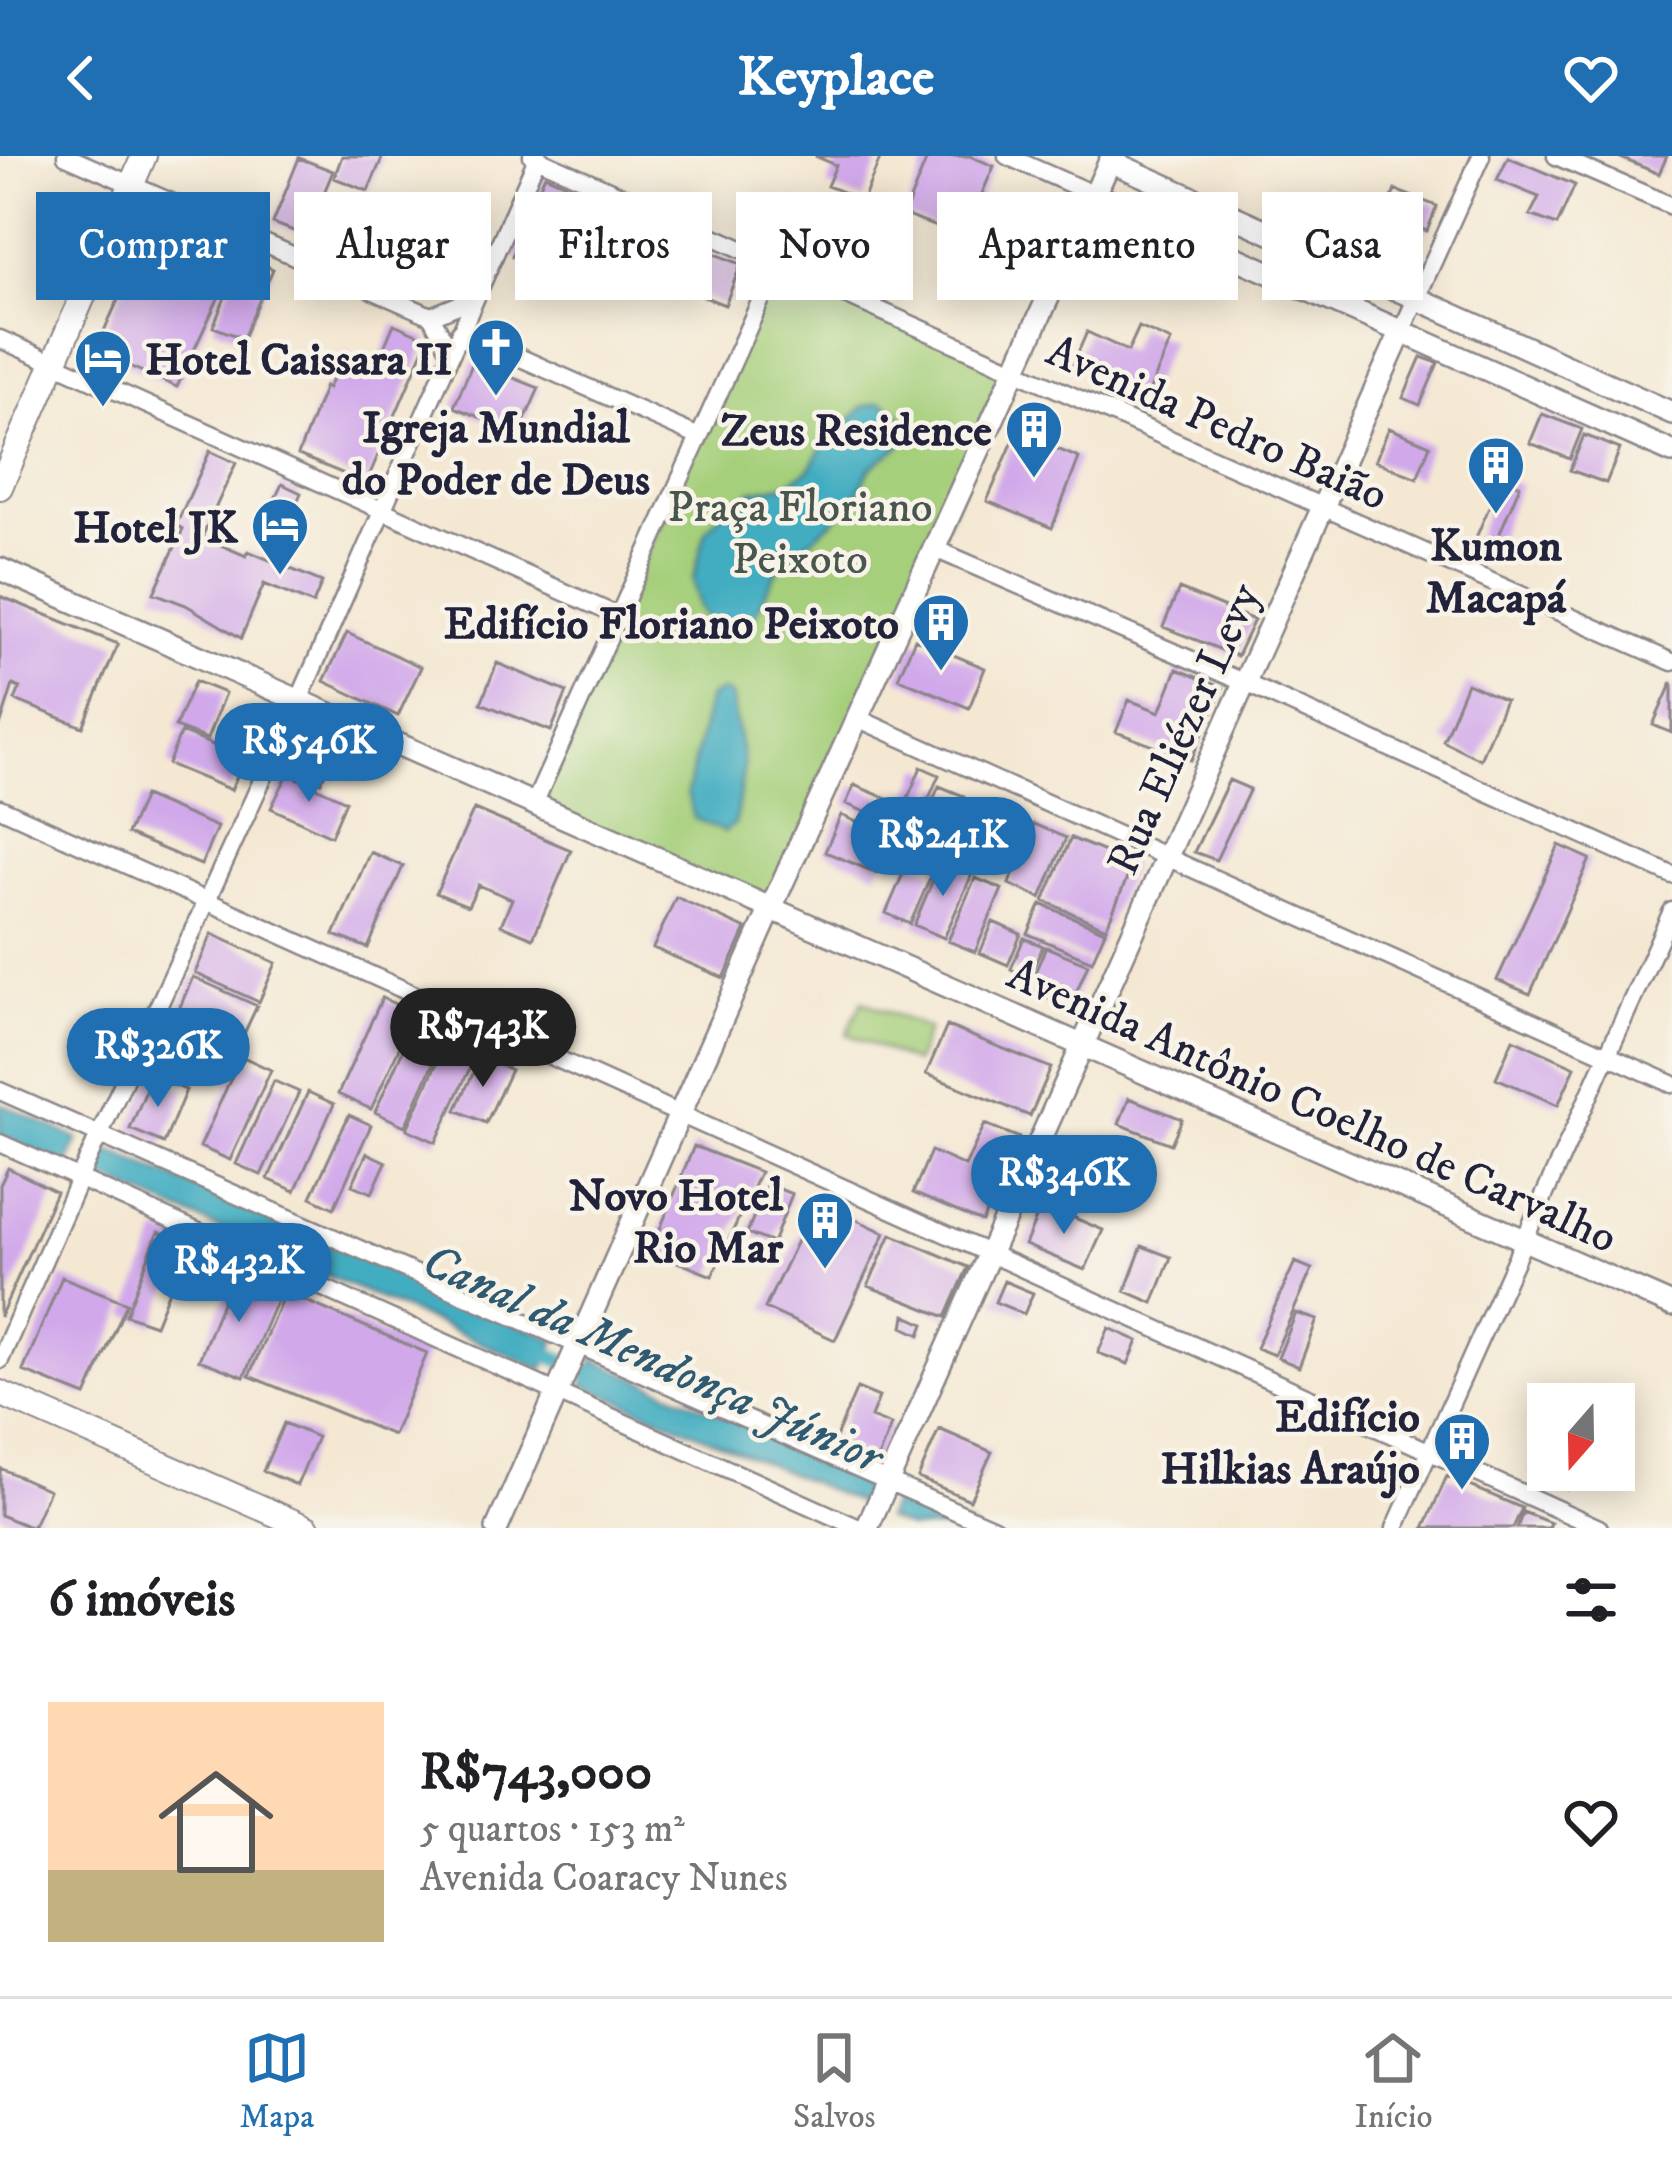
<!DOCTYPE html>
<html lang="pt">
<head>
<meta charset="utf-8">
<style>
	:root { --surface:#fff; --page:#f2f2f2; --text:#202124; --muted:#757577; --line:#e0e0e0; --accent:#1f6fb2 }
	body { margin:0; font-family:"IM FELL DW Pica",serif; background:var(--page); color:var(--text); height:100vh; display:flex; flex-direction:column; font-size:45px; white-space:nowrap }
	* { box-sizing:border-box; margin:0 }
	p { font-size:39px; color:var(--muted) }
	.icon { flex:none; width:66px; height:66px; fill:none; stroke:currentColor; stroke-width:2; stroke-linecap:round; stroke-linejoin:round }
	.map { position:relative; height:1372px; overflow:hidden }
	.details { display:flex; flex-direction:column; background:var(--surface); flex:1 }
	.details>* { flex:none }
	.hud { position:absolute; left:36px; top:36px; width:1602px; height:108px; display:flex; gap:24px }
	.needle { width:78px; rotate:200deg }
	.fabs { position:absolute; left:1527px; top:1227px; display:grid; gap:24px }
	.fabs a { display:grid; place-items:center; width:108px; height:108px; border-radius:0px; background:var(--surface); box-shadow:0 6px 30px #0003; font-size:60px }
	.price { position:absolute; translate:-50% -102px; padding:0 27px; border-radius:42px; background:var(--accent); color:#fff; font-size:39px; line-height:78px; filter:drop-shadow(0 3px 6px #0008) }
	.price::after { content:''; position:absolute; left:50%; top:72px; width:36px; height:27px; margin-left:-18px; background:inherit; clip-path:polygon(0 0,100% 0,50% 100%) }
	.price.active { background:#222; color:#fff }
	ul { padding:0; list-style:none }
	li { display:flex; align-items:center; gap:36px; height:300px; padding:0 48px }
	li span { display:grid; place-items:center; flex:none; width:336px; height:240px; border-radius:0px; color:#555 }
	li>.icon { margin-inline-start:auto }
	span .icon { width:144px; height:144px; fill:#fffc; stroke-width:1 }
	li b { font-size:51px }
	h2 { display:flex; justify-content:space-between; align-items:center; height:144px; padding:0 48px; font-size:51px }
	.pill { padding:0 42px; border-radius:0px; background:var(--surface); box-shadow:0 6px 30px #0003; font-size:42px; line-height:108px }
	.pill.active { background:var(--accent); color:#fff }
	header { display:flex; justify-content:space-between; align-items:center; height:156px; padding:0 48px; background:var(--accent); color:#fff; font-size:54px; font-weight:700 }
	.tab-bar { display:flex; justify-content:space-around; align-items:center; height:168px; border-top:3px solid var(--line); background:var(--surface); font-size:33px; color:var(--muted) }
	.tab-bar a { display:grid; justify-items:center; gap:6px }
	.tab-bar .active { color:var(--accent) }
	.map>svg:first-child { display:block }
</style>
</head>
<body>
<header><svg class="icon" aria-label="back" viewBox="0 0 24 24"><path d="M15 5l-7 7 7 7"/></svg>Keyplace<svg class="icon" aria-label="heart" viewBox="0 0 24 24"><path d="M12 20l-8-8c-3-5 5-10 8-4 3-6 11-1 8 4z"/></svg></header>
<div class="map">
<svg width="1672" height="1372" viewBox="0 0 1672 1372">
	<rect width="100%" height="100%" fill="#f7f3e8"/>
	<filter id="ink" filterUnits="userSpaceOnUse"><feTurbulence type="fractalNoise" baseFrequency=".00833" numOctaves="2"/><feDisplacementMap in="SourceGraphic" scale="24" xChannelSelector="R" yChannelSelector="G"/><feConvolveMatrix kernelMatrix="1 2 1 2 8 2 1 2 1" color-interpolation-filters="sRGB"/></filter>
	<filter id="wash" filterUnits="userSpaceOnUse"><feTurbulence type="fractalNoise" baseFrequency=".004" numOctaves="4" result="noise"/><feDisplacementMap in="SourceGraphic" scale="48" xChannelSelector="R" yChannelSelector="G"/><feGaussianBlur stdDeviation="2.7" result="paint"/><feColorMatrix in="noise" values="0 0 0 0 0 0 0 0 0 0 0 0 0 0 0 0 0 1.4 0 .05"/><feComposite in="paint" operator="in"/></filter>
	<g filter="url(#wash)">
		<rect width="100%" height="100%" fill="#f4e8d3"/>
		<path fill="#a5cf7a" stroke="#64785a" stroke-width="3" d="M 777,108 L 1015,214 L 771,752 L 534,648 Z
			M 862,845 L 928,873 L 915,907 L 847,878 Z"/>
		<path fill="#42adc1" stroke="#32687e" stroke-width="3" d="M 881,246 L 897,255 L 906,270 L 900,290 L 870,312 L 858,337 L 833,366 L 781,407 L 752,463 L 740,474 L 731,475 L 712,469 L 699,452 L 693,424 L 706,374 L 722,357 L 752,335 L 784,329 L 809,314 L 822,292 L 863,251 Z
			M 722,535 L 731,540 L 744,609 L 735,668 L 724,676 L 694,662 L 687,637 L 709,541 Z
			M 0,947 L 78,983 L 67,1010 L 0,979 Z
			M 106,993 L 556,1184 L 543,1214 L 92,1017 Z
			M 594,1203 L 870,1324 L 859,1347 L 583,1229 Z
			M 896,1337 L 973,1372 L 909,1372 L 885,1363 Z"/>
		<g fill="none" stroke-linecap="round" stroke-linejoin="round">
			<path stroke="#42adc1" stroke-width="16" d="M 533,1192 L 608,1225"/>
		</g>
		<g id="blocks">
			<path fill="#d1a9ea" d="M 342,0 L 383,0 L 368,35 L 334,22 Z
				M 815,0 L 881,0 L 863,44 L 827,30 L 836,9 Z
				M 928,0 L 970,0 L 994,10 L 963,81 L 904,59 Z
				M 1616,0 L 1667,0 L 1659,18 Z
				M 1508,1 L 1575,29 L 1557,69 L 1530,59 L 1539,41 L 1497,24 Z
				M 299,2 L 333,15 L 306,80 L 273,67 Z
				M 545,19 L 604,45 L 592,71 L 533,45 Z
				M 1395,34 L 1437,50 L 1427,75 L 1385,59 Z
				M 405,46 L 479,76 L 465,109 L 390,78 Z
				M 530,61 L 602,93 L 584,131 L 512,100 Z
				M 1115,65 L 1174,90 L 1162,122 L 1102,96 Z
				M 153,66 L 236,104 L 177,231 L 95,195 Z
				M 680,84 L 741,108 L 725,149 L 663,125 Z
				M 242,100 L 273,113 L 243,182 L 213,171 Z
				M 394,168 L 428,183 L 366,327 L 298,299 L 325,230 L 328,232 L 344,196 L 376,210 Z
				M 1139,171 L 1171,185 L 1147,240 L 1073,208 L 1087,176 L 1128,195 Z
				M 1421,201 L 1438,207 L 1420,249 L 1403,242 Z
				M 473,206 L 539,232 L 519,277 L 454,251 Z
				M 1542,258 L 1582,273 L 1570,303 L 1530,287 Z
				M 1389,272 L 1430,289 L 1417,322 L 1375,305 Z
				M 1017,276 L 1079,302 L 1052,372 L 987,345 Z
				M 1584,279 L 1620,293 L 1606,327 L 1570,314 Z
				M 210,295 L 236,307 L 202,381 L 246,400 L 248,395 L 322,426 L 313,448 L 264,428 L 241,482 L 186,449 L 154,437 L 183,373 L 176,369 Z
				M 1502,321 L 1520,329 L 1491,398 L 1472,391 Z
				M 282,328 L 301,337 L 281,382 L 260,374 Z
				M 1179,433 L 1254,464 L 1237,500 L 1163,471 Z
				M 0,440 L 118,488 L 83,571 L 15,544 L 20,532 L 13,529 L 0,570 Z
				M 347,477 L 421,511 L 398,560 L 324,525 Z
				M 915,483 L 985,512 L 969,552 L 898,522 Z
				M 497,507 L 567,536 L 551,575 L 481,547 Z
				M 1177,513 L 1223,532 L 1191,604 L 1116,576 L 1129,544 L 1160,556 Z
				M 195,525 L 225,537 L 207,583 L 175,571 Z
				M 1672,526 L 1672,577 L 1653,569 Z
				M 1467,527 L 1505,544 L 1480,603 L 1443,585 Z
				M 181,576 L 245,602 L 231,634 L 168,608 Z
				M 302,578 L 336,591 L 321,626 L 288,614 Z
				M 921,611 L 939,619 L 922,658 L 904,651 Z
				M 288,618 L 346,645 L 331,680 L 271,652 Z
				M 1229,624 L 1250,633 L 1216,704 L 1194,696 Z
				M 854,629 L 893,645 L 885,664 L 846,648 Z
				M 939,630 L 964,640 L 952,668 L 927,658 Z
				M 144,640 L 217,671 L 201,709 L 127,678 Z
				M 474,653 L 571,694 L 533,782 L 501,769 L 512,743 L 478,729 L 468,750 L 436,737 Z
				M 962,655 L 993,668 L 979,701 L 948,688 Z
				M 841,659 L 892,682 L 877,717 L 825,696 Z
				M 1002,661 L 1025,671 L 1006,715 L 983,706 Z
				M 1034,668 L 1066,682 L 1041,742 L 1009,728 Z
				M 1071,682 L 1133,708 L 1106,772 L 1044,745 Z
				M 1559,689 L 1590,703 L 1530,838 L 1497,824 Z
				M 370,696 L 403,710 L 368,792 L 334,779 Z
				M 909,704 L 933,715 L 910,768 L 886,757 Z
				M 941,705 L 972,718 L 944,782 L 914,769 Z
				M 975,722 L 1002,733 L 975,796 L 948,785 Z
				M 676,741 L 746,773 L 724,822 L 653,792 Z
				M 1041,748 L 1105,775 L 1092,805 L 1028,778 Z
				M 993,766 L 1021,778 L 1008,809 L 980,797 Z
				M 212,778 L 276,807 L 259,846 L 195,817 Z
				M 1024,782 L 1043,790 L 1029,821 L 1011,813 Z
				M 1046,791 L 1088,808 L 1070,851 L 1028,833 Z
				M 193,821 L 257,850 L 242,882 L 179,853 Z
				M 382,842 L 415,857 L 371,953 L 338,938 Z
				M 176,858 L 237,886 L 229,905 L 167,877 Z
				M 414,869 L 444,883 L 405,970 L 375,956 Z
				M 947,870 L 1051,912 L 1030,960 L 926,918 Z
				M 450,878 L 479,892 L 436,986 L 407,973 Z
				M 1513,883 L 1575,911 L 1558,949 L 1496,922 Z
				M 241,900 L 271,914 L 230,1004 L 200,991 Z
				M 481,900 L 511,914 L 486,967 L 456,954 Z
				M 152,920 L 186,934 L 164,987 L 130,973 Z
				M 274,925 L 299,936 L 261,1019 L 236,1008 Z
				M 308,936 L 334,948 L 295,1035 L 268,1023 Z
				M 1129,942 L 1182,963 L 1171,988 L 1119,968 Z
				M 349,959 L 371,969 L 334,1052 L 311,1041 Z
				M 985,968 L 1020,982 L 982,1066 L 913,1037 L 931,995 L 965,1010 Z
				M 694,990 L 760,1016 L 712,1120 L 651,1095 Z
				M 367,997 L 386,1006 L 372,1037 L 352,1029 Z
				M 8,1012 L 56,1036 L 0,1161 L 0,1029 Z
				M 767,1028 L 792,1038 L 773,1087 L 747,1077 Z
				M 816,1045 L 885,1077 L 835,1184 L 765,1152 Z
				M 1042,1048 L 1103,1074 L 1085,1114 L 1025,1089 Z
				M 158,1076 L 188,1088 L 155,1169 L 126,1159 Z
				M 891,1078 L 968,1111 L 946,1161 L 868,1130 Z
				M 1142,1090 L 1171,1101 L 1153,1147 L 1125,1135 Z
				M 1295,1106 L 1312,1113 L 1274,1199 L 1256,1192 Z
				M 234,1117 L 280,1136 L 244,1221 L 199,1204 Z
				M 62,1121 L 127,1147 L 86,1240 L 23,1215 Z
				M 1004,1125 L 1033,1137 L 1024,1158 L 995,1146 Z
				M 285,1136 L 427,1197 L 393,1279 L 249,1220 Z
				M 1296,1157 L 1317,1164 L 1299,1211 L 1278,1202 Z
				M 905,1159 L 924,1168 L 920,1179 L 903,1171 Z
				M 1109,1172 L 1138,1185 L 1128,1208 L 1098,1197 Z
				M 857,1232 L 879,1241 L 871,1261 L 891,1269 L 877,1304 L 834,1286 Z
				M 284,1267 L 317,1281 L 297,1329 L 263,1315 Z
				M 939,1273 L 992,1296 L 970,1344 L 918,1322 Z
				M 1548,1276 L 1548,1314 L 1575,1314 L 1567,1333 L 1529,1315 Z
				M 0,1312 L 49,1334 L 32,1372 L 0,1359 Z
				M 1447,1320 L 1522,1352 L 1513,1372 L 1424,1372 Z
				M 1523,1356 L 1551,1367 L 1549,1372 L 1517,1372 Z"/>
		</g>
	</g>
	<g filter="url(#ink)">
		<use href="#blocks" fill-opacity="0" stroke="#8b8587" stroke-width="3"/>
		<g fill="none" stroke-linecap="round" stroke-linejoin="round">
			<g stroke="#8b8587" stroke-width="21">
				<path id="minor" d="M 66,0 L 431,160 L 451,197
					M 532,0 L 1672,506
					M 1007,0 L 1095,39
					M 1556,0 L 1672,50
					M 431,160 L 475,142
					M 1402,174 L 1481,0
					M 460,175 L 699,281
					M 0,183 L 618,460
					M 935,393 L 1245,527 L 1672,719
					M 857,562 L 1672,928
					M 534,648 L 777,108
					M 0,652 L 1599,1372
					M 0,935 L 994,1372
					M 0,987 L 859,1372
					M 0,1204 L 83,1014 L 299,544 L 538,0
					M 1395,1372 L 1672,755"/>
			</g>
			<g stroke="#8b8587" stroke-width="26">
				<path id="tertiary" d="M 1095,39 L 1672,296
					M 0,413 L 1672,1149
					M 497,1372 L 771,752 L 1110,5 L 1672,257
					M 867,1372 L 1402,174"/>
			</g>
			<g stroke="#8b8587" stroke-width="28">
				<path id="secondary" d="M 0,331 L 144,0
					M 0,1237 L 307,1372"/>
			</g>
			<use href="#minor" stroke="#fff" stroke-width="16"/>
			<use href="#tertiary" stroke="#fff" stroke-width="21"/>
			<use href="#secondary" stroke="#fff" stroke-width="24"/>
		</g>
	</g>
	<defs>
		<g id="church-pin" transform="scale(3)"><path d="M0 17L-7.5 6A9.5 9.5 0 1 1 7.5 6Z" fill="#1f6fb2" stroke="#f7f3e8"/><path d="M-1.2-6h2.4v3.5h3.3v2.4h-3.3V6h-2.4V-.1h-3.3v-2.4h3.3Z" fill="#fff"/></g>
		<g id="hotel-pin" transform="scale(3)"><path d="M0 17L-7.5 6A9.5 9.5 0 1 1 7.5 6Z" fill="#1f6fb2" stroke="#f7f3e8"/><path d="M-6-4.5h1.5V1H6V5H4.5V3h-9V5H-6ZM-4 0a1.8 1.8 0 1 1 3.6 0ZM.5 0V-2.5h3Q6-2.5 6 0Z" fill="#fff"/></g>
		<g id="building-pin" transform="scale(3)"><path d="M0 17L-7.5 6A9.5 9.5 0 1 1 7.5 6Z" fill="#1f6fb2" stroke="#f7f3e8"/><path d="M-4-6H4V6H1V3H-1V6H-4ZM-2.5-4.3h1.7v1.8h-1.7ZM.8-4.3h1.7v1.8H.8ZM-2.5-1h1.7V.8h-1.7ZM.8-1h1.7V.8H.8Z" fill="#fff"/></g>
	</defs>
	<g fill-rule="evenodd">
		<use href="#church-pin" x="496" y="191"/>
		<use href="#hotel-pin" x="103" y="202"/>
		<use href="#building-pin" x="1034" y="273"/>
		<use href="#building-pin" x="1496" y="309"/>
		<use href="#hotel-pin" x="280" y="370"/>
		<use href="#building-pin" x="941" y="466"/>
		<use href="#building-pin" x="825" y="1064"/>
		<use href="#building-pin" x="1462" y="1285"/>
	</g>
	<g text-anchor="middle" stroke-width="9" stroke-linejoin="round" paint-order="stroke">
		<g font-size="45" font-weight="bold" fill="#22223b" stroke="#f7f3e8" text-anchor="end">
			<text x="145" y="218" text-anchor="start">Hotel Caissara II</text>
			<text x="496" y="286" text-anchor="middle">Igreja Mundial<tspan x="496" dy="52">do Poder de Deus</tspan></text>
			<text x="992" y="289">Zeus Residence</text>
			<text x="238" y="386">Hotel JK</text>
			<text x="1496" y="404" text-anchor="middle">Kumon<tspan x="1496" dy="52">Macapá</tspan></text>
			<text x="899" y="482">Edifício Floriano Peixoto</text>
			<text x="783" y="1054">Novo Hotel<tspan x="783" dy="52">Rio Mar</tspan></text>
			<text x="1420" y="1275">Edifício<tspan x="1420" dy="52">Hilkias Araújo</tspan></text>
		</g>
		<g font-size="45" fill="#22223b" stroke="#f7f3e8">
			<text transform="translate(1218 265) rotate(24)" y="16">Avenida Pedro Baião</text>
			<text transform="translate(1182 572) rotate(-66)" y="16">Rua Eliézer Levy</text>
			<text transform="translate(1313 948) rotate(24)" y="16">Avenida Antônio Coelho de Carvalho</text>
		</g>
		<g font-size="45" fill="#49564e" stroke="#f7f3e8">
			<text x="800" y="365">Praça Floriano<tspan x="800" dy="52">Peixoto</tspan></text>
		</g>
		<g font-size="48" font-style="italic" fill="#2f5a71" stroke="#f7f3e8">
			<text transform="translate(653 1201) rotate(24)" y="17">Canal da Mendonça Júnior</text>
		</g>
	</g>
</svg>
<div class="fabs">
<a><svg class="needle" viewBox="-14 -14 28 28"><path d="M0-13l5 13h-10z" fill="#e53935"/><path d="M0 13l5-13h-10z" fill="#757577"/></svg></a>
</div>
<b class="price" style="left:309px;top:649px">R$546K</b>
<b class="price" style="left:943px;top:743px">R$241K</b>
<b class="price active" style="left:483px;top:934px">R$743K</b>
<b class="price" style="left:158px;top:954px">R$326K</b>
<b class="price" style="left:1064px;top:1081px">R$346K</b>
<b class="price" style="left:239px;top:1169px">R$432K</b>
<div class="hud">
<a class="pill active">Comprar</a>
<a class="pill">Alugar</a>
<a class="pill">Filtros</a>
<a class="pill">Novo</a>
<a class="pill">Apartamento</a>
<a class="pill">Casa</a>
</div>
</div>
<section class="details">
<h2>6 imóveis<svg class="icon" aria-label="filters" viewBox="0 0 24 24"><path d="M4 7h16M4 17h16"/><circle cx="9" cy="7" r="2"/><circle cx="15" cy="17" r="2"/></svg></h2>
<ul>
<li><span style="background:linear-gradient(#ffd9b3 70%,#c2b280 0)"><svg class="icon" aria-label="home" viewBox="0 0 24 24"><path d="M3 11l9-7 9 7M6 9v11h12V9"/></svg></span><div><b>R$743,000</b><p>5 quartos · 153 m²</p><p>Avenida Coaracy Nunes</p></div><svg class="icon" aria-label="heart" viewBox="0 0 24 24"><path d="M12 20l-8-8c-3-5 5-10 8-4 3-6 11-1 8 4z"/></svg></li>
</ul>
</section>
<nav class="tab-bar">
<a class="active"><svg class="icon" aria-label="map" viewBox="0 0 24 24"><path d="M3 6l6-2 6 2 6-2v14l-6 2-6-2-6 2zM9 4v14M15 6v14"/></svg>Mapa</a>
<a><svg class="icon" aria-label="saved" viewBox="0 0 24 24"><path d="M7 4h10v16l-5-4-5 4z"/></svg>Salvos</a>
<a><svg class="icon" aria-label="home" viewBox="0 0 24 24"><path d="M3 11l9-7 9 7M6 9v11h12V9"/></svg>Início</a>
</nav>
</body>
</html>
